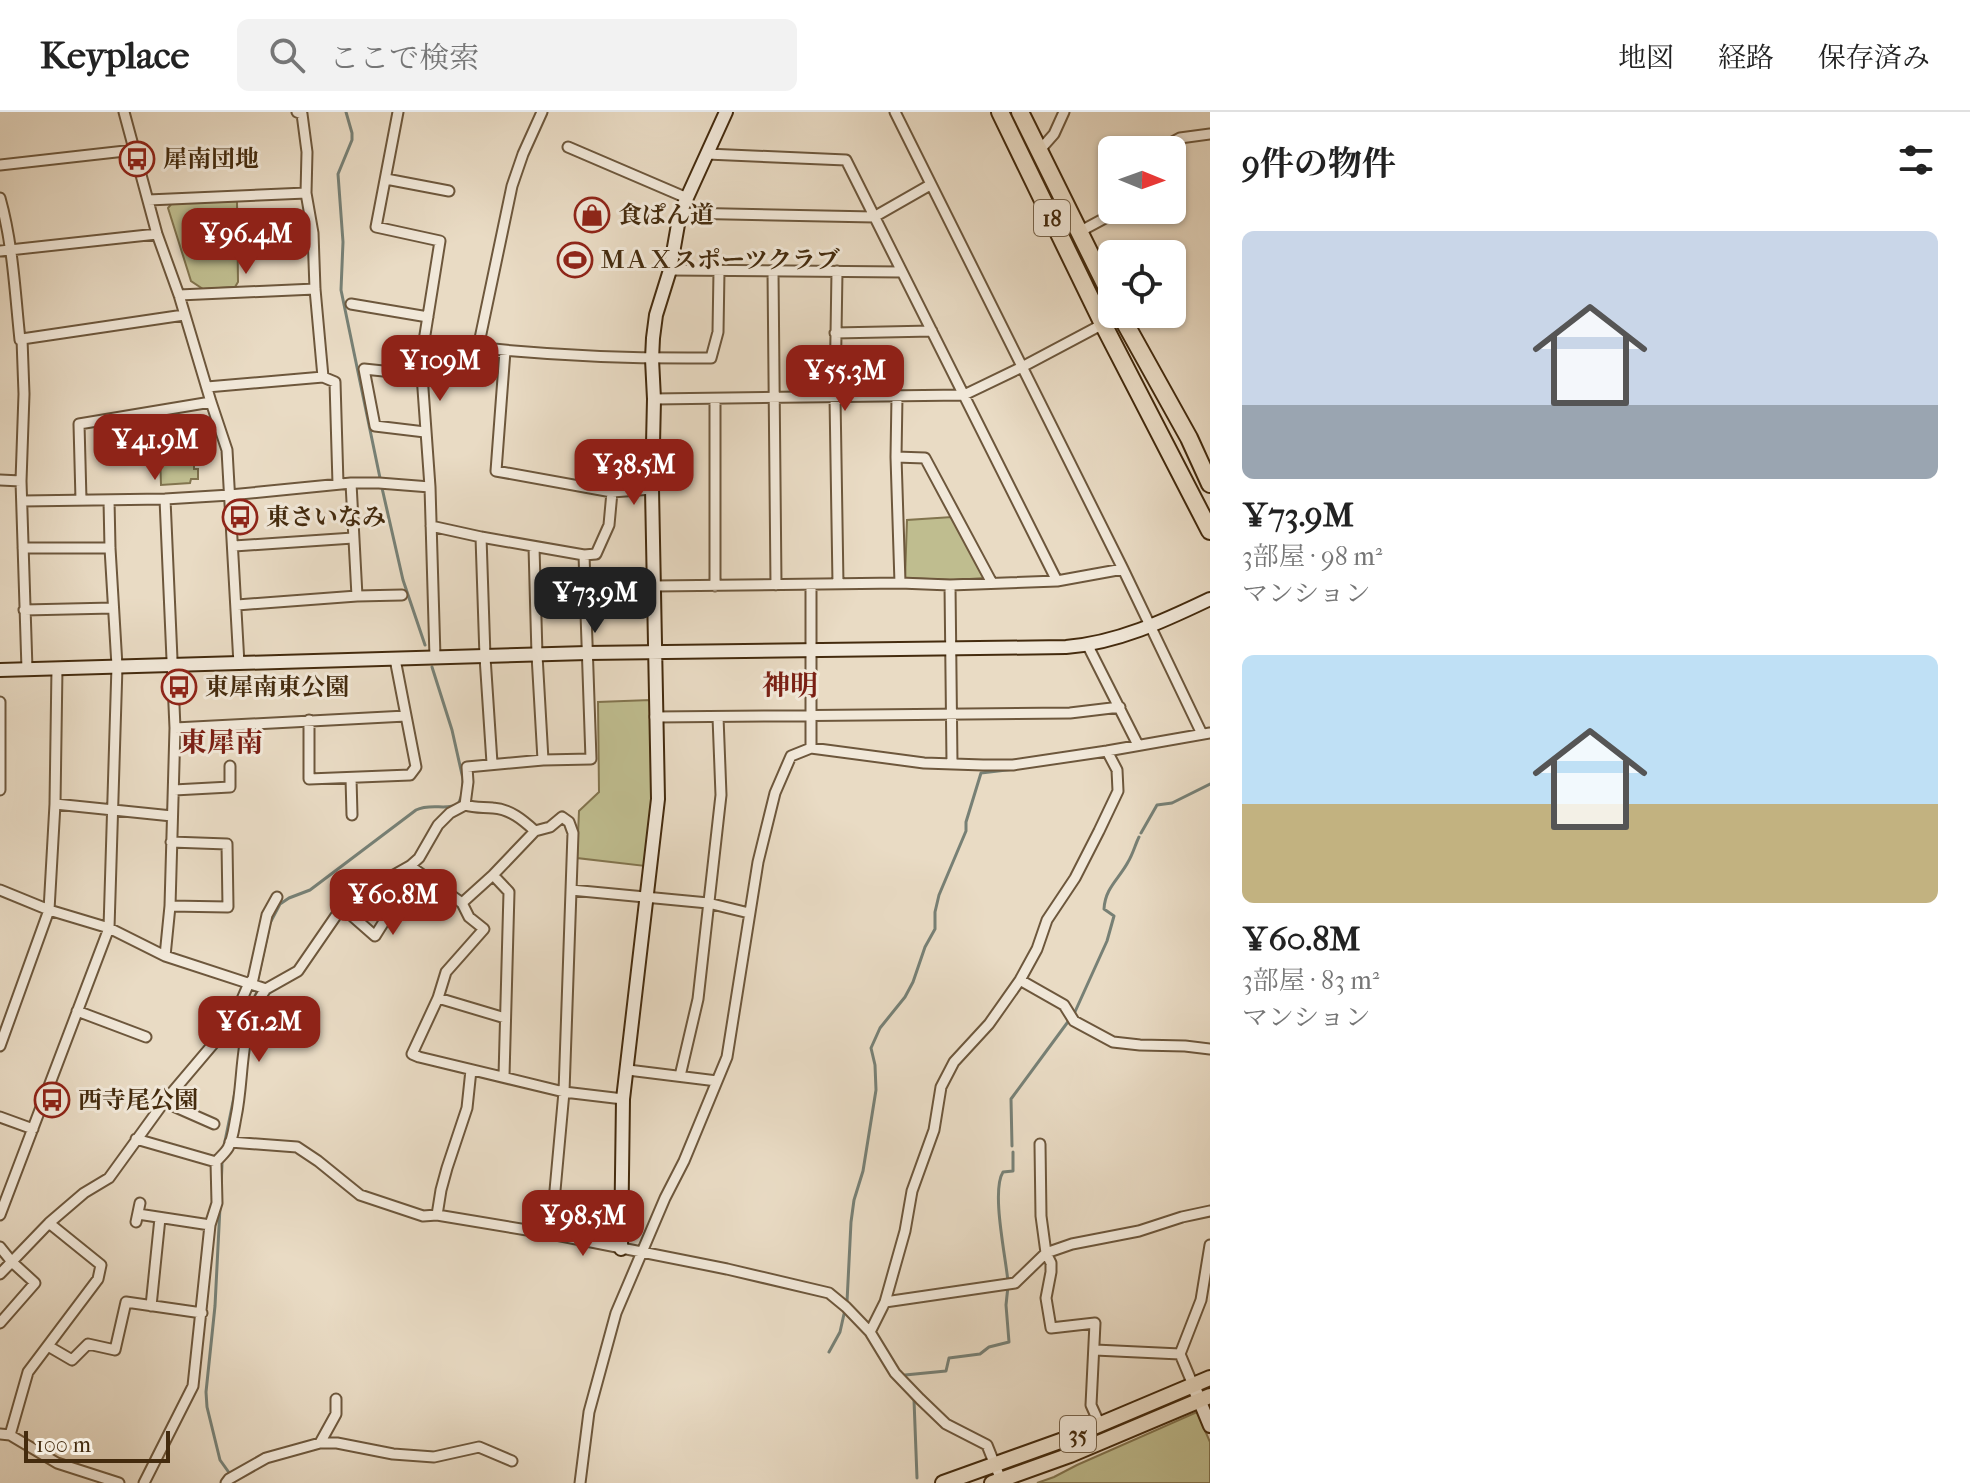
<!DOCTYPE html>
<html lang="ja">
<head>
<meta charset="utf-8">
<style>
	:root { --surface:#fff; --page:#f2f2f2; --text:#222; --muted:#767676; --line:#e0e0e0; --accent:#8f2418 }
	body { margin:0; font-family:"IM FELL French Canon","Noto Serif JP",serif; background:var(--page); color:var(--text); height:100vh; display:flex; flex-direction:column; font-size:30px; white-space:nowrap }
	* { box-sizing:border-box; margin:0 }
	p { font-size:26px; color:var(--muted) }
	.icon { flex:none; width:44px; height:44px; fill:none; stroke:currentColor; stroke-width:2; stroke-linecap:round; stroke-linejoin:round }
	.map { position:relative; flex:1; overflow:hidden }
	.details { display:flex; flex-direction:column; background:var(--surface); width:760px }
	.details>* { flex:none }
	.needle { width:52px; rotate:91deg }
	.fabs { position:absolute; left:1098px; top:24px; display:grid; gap:16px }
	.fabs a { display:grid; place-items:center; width:88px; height:88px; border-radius:12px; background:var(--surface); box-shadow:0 2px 6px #0004; font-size:40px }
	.scale { position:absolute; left:24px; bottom:20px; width:146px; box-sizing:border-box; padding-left:8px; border:4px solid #442b0e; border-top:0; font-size:22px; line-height:28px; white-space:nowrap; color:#442b0e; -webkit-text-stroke:6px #f1e8d9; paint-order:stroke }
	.price { position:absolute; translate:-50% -68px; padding:0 18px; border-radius:16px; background:var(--accent); color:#fff; font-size:26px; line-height:52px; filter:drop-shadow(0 2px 4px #0008) }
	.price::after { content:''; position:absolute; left:50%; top:48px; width:24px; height:18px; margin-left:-12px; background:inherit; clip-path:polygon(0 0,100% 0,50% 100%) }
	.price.current { background:#222; color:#fff }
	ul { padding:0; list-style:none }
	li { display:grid; align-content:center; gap:16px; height:424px; padding:0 32px }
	li span { display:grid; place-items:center; height:248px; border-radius:12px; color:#555 }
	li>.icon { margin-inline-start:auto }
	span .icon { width:144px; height:144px; fill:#fffc; stroke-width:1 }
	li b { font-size:34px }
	h2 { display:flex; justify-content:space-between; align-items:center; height:96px; padding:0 32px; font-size:34px }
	header { display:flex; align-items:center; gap:48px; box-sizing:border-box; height:112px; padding:0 40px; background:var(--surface); border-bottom:2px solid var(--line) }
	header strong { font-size:38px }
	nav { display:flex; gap:44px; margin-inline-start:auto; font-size:28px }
	.search { width:560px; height:72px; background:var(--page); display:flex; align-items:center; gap:20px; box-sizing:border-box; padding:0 28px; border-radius:12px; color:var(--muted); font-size:30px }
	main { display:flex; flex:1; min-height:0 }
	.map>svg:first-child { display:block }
</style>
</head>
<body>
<header>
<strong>Keyplace</strong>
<div class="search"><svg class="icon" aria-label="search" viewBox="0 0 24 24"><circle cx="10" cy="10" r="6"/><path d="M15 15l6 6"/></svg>ここで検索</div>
<nav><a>地図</a><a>経路</a><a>保存済み</a></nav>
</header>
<main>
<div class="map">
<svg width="1210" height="1371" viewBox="0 0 1210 1371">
	<rect width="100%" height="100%" fill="#e9dbc4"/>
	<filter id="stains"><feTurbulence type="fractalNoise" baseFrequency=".0025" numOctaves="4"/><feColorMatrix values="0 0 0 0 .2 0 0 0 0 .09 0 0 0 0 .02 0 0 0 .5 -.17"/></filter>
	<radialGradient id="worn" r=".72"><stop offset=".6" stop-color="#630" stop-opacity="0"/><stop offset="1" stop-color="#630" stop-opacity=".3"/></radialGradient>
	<path fill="#bfbd8f" stroke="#82744e" stroke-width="2" d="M 237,89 L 238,170 L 235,175 L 203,177 L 191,169 L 168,96 L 173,90 Z
		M 194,341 L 194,357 L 198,357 L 198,367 L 191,367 L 190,371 L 161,373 L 160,343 Z
		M 952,405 L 985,466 L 954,468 L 905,466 L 907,408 Z
		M 650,588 L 653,694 L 645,754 L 577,746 L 579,699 L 599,680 L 598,590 Z
		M 1197,1300 L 1210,1330 L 1210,1371 L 1037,1371 L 1054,1365 L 1077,1353 Z"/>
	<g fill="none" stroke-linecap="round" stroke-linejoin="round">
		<path stroke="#778075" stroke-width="3" d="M 346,0 L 352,21 L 352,28 L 338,62 L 343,130 L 341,178 L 380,366
			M 382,376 L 403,468 L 425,533
			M 1141,721 L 1157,693 L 1172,691 L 1210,672
			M 258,866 L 270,811 L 280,792 L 289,786 L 310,778 L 416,698 C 430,691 444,698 458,693 L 463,680 L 463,667 L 452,618 L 432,555
			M 1074,902 L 1107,829 L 1114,804 L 1104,797 C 1105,776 1119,767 1128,750 C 1133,742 1135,733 1139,725
			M 240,941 C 240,918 247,900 257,880
			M 224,1034 L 235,980
			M 1012,1034 L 1011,987 L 1070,907
			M 221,1076 L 222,1052
			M 220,1095 L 215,1194 L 206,1280 L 207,1295 L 220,1348 L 230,1362
			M 1008,1170 C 1006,1146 991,1079 1003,1060 L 1013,1059 L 1013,1040
			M 847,1190 L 851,1110 L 854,1088 L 863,1059 L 876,978 L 875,953 L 871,936 L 880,916 L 905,885 L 913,870 L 925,835 L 935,817 L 935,800 L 939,783 L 966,719 L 966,710 L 981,661 L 1015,657
			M 829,1240 L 840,1220 L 844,1202
			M 905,1263 L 946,1259 L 949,1246 L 980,1242 L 989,1235 L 1009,1230 L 1006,1193 L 1008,1174
			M 901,1273 L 914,1288 L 917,1366"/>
		<g stroke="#6d573c" stroke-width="13">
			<path id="street" d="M 124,0 L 157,122 L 179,183 L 211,290 L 227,338 L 239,552
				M 297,0 L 302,2 L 307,40 L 306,81 L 313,121 L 315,177 L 323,265
				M 398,0 L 376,115 L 440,129 L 424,229 L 422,263 L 430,375 L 435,545
				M 895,0 L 1123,457 L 1202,622
				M 568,35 L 687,86
				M 1158,38 L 1180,26 L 1210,22
				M 1039,39 L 1054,22 L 1064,0
				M 707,42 L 846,48 L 1057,469
				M 0,53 L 134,38
				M 386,67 L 449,79
				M 0,86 C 13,132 15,181 20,228 L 22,227 L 24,282 L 21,369 L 27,557
				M 148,88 L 306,81
				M 680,101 L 874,105 L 930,73
				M 1079,120 L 1120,98
				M 0,139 L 157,122
				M 670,158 L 902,160
				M 773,159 L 776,473
				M 837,159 L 835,285 L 838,472
				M 179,183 L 315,177
				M 351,192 L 428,205
				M 835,221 L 932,219
				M 22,227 L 184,203
				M 424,229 C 519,242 615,247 711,246 L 718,220 L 719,159
				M 478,236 L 512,74 L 523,42 L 542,0
				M 505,239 L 496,359 L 612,380 L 652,377
				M 422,263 L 364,257 L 375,314 L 425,320
				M 207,275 L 323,265 L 335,270 L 338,372
				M 897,284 L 896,345 L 900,471
				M 654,287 L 964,283 L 1022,255 L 1103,212
				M 896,345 L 925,346 L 992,471
				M 0,368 L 21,369
				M 351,371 L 357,484
				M 165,387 L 175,616 L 170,794 L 165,844
				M 81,388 L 79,312 L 211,290
				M 22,389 L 165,387 L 230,383 L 351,371 L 379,371 L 430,375
				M 431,414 L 481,425
				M 234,434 L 353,426
				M 534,435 L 537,543 L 543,648
				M 23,436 L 110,436
				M 950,473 L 952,651
				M 655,474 L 900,471 L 950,473 L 1057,469 L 1123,457
				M 715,474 L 715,287
				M 237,493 L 357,484 L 402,483
				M 24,498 L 113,496
				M 1088,534 L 1138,633
				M 0,590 L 0,678
				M 655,605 L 1070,601 L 1120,595
				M 309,608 L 309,667 L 410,663 L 416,655 L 395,547
				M 175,616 L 406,604
				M 811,636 L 811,473
				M 492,651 L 485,545 L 481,425 L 584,443 L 596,442 L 609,413 L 612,380
				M 351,666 L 352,703
				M 174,678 L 230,675 L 230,654
				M 55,692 L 172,704
				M 465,693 L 468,670 L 467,655 L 543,648 L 591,647 L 584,443
				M 410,754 L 462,791
				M 493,763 L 509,780 L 504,964
				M 0,778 L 49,798 L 109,816 L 165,844 L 266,877 C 238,914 245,962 236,1005 C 234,1015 233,1027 228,1036 C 225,1041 220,1045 216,1050 L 217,1091 L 210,1113 L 193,1274 L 144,1371
				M 571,778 L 708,791 L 749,801
				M 170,794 L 228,795 L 227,732 L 171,730
				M 342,795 L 375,824 L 400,784 L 386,767
				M 1020,868 L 1064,893 L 1074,909 L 1113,930 L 1140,933 L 1185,934 L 1210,937
				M 266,877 L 298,859 L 342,795 L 348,789 L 410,754 L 419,746 L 438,713 L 450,701 L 465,693 C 475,696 482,695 493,696 C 510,697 523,708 535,719 L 550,715 L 562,705 L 569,710 L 573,721 L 564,980 L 551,1122
				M 438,886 L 446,860 L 484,817 L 469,805 L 462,791 L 493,763 L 535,719
				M 77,899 L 146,925
				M 505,906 L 438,886 L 412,942 L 419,945 L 564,980 L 623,987
				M 0,934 L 49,798 L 55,692 L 57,556
				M 471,958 L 467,996 L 447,1056 L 441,1078 L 437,1103 L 551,1122 L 727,1157 L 829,1181 L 846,1195 L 870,1220 L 895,1261 L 920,1287 L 946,1312 L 987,1333 L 1001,1368
				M 628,958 L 717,969
				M 680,964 L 698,887 L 721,683 L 718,605
				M 164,990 L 214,1012
				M 0,1005 L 33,1017
				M 136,1027 L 216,1050
				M 230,1030 L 297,1035 L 318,1049 L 360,1083 L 423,1104 L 437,1103
				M 1040,1032 L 1041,1104 L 1046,1141 L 1051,1151 L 1051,1160 L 1046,1186 L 1051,1216 L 1095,1211 L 1091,1293 L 1100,1313
				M 138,1102 L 210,1113
				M 0,1103 L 109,816 L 117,554 L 110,436 L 109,388
				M 136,1110 L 140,1091
				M 0,1135 L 12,1150 L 35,1171 L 0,1211
				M 0,1162 L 49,1111 L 84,1081 L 109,1066 L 164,990 L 225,918 L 236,901 L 249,871 L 253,867 L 267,803 L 277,785
				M 885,1190 L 1015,1171 L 1046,1141 L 1072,1132 L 1139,1119 L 1182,1105 L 1210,1099
				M 151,1194 L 160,1106
				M 870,1220 L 885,1190 L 905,1119 L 912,1079 L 934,1018 L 941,975 L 954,950 L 989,912 L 1020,868 L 1037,837 L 1047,808 L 1075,766 L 1099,719 L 1118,679 L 1117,658 L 1107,639
				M 48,1234 L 72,1248 L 88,1232 L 115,1238 L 126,1190 L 202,1201
				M 1095,1238 L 1180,1242
				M 1193,1273 L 1180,1242 L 1201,1188 L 1210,1133
				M 0,1322 L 10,1323 L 57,1351 L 119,1371
				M 10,1323 L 28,1260 L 98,1167 L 101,1153 L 49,1111
				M 320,1331 L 336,1302 L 336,1287
				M 226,1371 L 229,1367 L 266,1346 L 320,1331 L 337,1331 L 393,1342 L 434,1345 L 479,1335 L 512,1349
				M 580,1371 L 589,1300 L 616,1201 L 665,1086 L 684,1049 L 727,945 L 758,750 L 775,681 L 791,644 L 811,636 L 924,651 L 983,653 L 1013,653 L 1107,639 L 1210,621"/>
		</g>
		<g stroke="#442b0e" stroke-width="16">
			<path id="secondary" d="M 0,558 L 587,541 L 1066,535 C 1117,531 1164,509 1210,487
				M 621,1137 L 623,987 L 658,687 L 652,377 L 654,287 L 652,247 L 653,226 L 656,203 L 670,158 L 680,101 L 726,0
				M 1193,1273 L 1210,1314"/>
		</g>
		<g stroke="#442b0e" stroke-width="18">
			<path id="primary" d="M 943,1371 L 1063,1328 L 1210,1266
				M 992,1371 L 1070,1343 L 1210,1284"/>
		</g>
		<g stroke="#442b0e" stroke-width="20">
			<path id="highway" d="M 1000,0 L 1103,212 L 1210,419
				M 1020,0 L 1112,186
				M 1120,202 L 1189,326 L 1210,372"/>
		</g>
		<use href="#street" stroke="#f1e8d9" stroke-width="9"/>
		<use href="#secondary" stroke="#f1e8d9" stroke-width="12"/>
		<use href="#primary" stroke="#e9dbc4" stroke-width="14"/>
		<use href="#highway" stroke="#e9dbc4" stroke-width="16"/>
	</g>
	<defs>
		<g id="bus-ring" transform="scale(1.8)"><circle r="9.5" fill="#f1e8d9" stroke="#8f2418" stroke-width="1.5"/><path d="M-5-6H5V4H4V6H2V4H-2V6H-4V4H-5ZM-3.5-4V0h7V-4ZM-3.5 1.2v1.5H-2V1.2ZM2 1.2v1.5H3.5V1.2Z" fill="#8f2418"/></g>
		<g id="shop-ring" transform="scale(1.8)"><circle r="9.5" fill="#f1e8d9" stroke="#8f2418" stroke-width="1.5"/><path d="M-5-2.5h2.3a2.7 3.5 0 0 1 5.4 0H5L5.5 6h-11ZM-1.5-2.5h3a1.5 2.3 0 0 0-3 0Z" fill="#8f2418"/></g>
		<g id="stadium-ring" transform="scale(1.8)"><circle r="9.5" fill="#f1e8d9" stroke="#8f2418" stroke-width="1.5"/><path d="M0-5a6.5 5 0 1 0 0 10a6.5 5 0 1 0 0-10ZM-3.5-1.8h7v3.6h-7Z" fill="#8f2418"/></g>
	</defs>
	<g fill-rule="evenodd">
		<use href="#bus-ring" x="137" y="47"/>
		<use href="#shop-ring" x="592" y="103"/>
		<use href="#stadium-ring" x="575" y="148"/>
		<use href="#bus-ring" x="240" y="405"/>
		<use href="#bus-ring" x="179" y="575"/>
		<use href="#bus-ring" x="52" y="988"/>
	</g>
	<g text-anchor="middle" stroke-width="6" stroke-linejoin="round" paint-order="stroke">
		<g fill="#f1e8d9" stroke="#78644b" stroke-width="2">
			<rect x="1034" y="88" width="36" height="36" rx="6"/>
			<rect x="1060" y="1304" width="36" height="36" rx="6"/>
		</g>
		<g font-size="22" font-weight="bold" fill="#442b0e">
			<text x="1052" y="114">18</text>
			<text x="1078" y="1330">35</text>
		</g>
		<g font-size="24" font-weight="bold" fill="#442b0e" stroke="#f1e8d9" text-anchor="start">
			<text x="163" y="55">犀南団地</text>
			<text x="618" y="111">食ぱん道</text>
			<text x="601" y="156">ＭＡＸスポーツクラブ</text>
			<text x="266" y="413">東さいなみ</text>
			<text x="205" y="583">東犀南東公園</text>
			<text x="78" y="996">西寺尾公園</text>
		</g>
		<g font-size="28" font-weight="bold" fill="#7a1f14" stroke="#f1e8d9">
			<text x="790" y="583">神明</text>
			<text x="221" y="640">東犀南</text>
		</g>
	</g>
	<rect width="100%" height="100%" filter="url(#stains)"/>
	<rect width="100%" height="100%" fill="url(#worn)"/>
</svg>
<div class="fabs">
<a><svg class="needle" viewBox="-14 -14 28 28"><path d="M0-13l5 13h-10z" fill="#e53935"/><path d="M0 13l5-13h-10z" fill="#767676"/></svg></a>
<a><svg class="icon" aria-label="locate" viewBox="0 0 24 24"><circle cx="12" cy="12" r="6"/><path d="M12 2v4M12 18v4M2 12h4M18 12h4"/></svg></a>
</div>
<div class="scale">100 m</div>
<b class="price" style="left:246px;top:164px">¥96.4M</b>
<b class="price" style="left:440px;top:291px">¥109M</b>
<b class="price" style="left:845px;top:301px">¥55.3M</b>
<b class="price" style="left:155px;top:370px">¥41.9M</b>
<b class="price" style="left:634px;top:395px">¥38.5M</b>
<b class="price current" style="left:595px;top:523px">¥73.9M</b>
<b class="price" style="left:393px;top:825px">¥60.8M</b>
<b class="price" style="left:259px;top:952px">¥61.2M</b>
<b class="price" style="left:583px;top:1146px">¥98.5M</b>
</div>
<section class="details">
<h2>9件の物件<svg class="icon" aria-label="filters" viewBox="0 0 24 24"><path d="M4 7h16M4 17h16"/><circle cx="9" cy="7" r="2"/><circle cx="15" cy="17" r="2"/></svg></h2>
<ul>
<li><span style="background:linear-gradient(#c9d6e8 70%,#9aa5b1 0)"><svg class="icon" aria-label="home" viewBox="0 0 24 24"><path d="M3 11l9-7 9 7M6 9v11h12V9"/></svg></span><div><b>¥73.9M</b><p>3部屋 · 98 m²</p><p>マンション</p></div></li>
<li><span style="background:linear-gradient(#bfe0f5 60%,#c2b280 0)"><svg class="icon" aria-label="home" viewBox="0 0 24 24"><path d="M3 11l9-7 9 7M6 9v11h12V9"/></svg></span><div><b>¥60.8M</b><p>3部屋 · 83 m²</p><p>マンション</p></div></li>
</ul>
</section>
</main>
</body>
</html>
